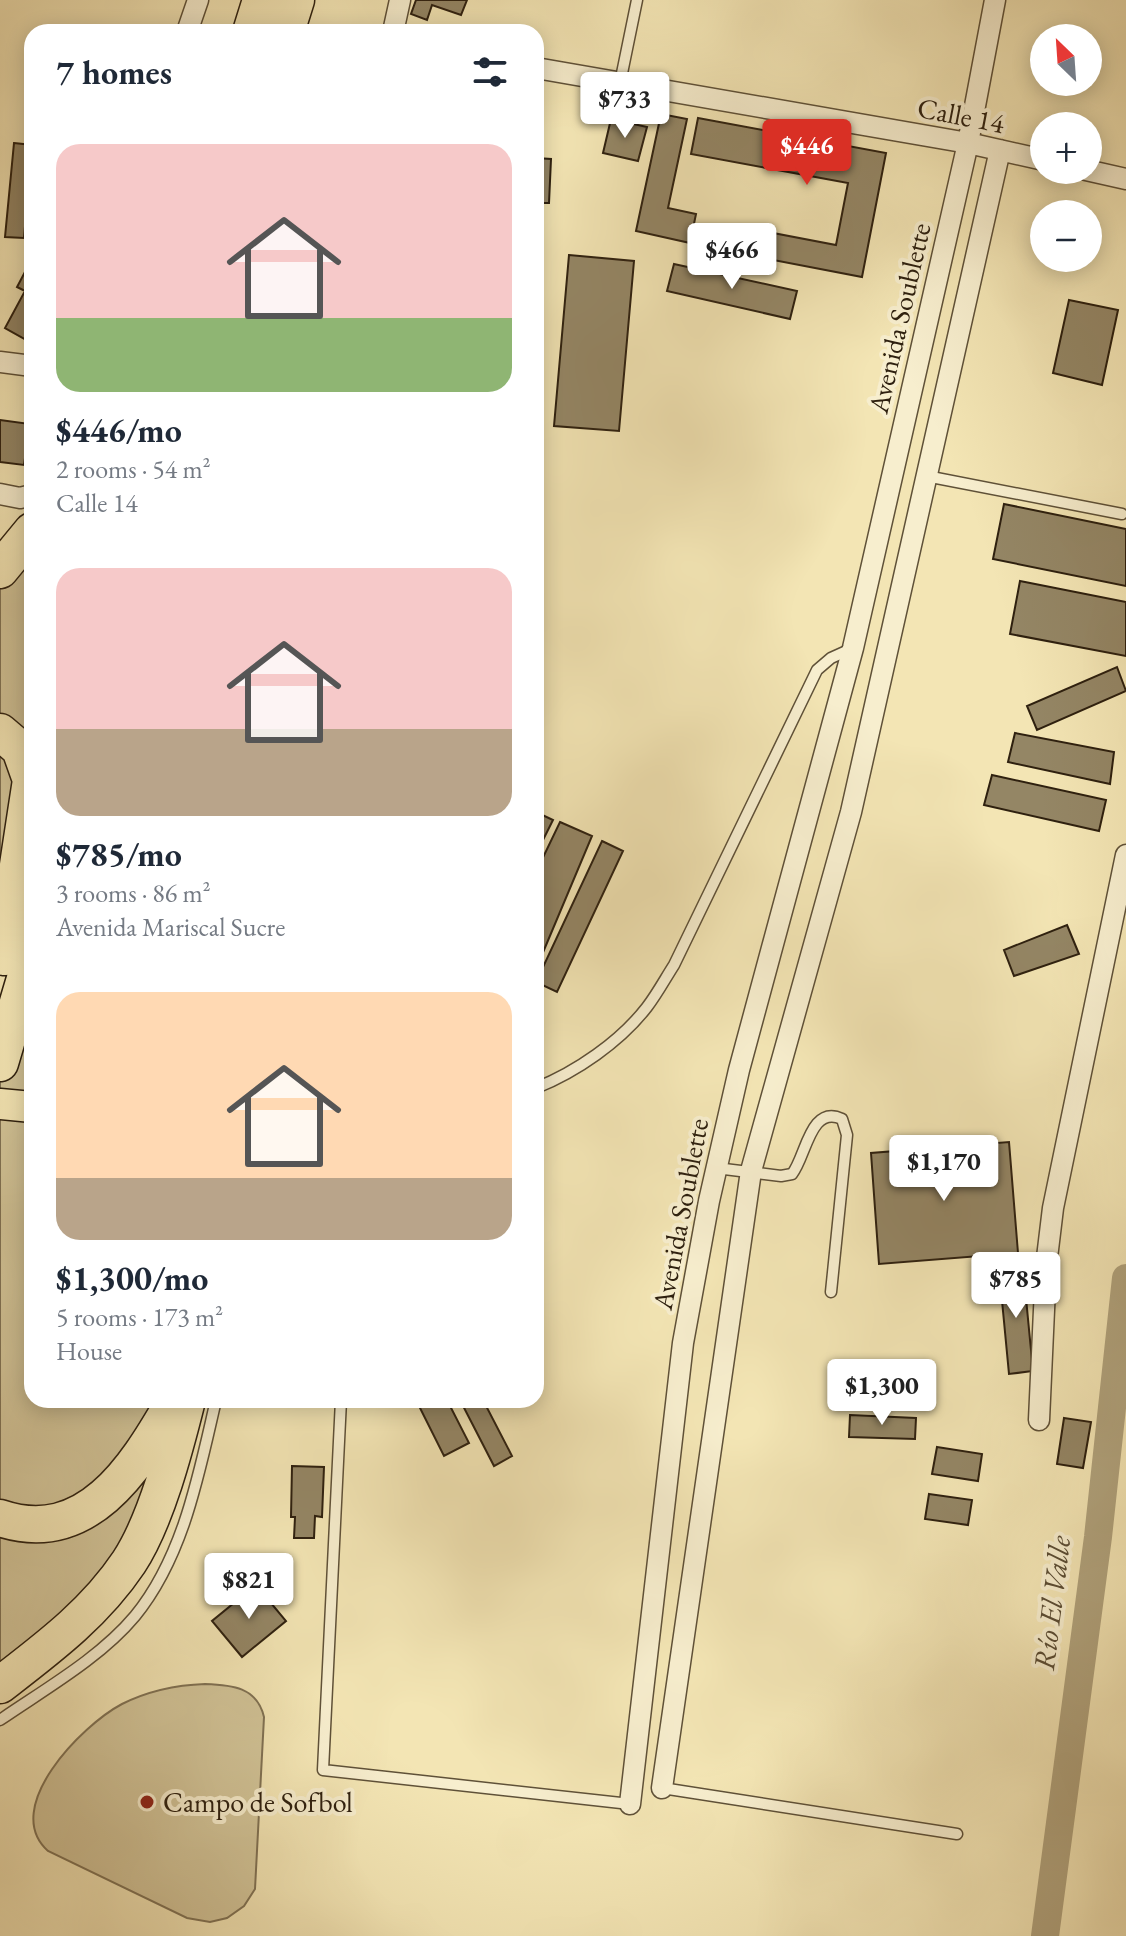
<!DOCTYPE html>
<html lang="en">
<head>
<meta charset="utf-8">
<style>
	:root { --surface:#fff; --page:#f6f6f7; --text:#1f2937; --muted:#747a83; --accent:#d93025 }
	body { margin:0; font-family:"EB Garamond",serif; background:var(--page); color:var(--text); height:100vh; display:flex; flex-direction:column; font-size:30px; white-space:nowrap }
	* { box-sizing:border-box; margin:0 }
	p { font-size:26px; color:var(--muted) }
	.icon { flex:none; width:44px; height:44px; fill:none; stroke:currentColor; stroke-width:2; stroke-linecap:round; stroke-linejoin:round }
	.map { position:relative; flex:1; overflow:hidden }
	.sheet { position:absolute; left:24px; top:24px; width:520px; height:1384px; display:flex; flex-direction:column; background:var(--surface); border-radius:24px; box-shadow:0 4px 20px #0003 }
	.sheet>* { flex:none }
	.needle { width:52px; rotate:335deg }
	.tools { position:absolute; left:1030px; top:24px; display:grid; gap:16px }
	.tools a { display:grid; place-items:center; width:72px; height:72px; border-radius:50%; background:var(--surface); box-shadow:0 4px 20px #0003; font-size:40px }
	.price { position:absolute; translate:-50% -68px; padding:0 18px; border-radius:8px; background:#fff; color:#222; font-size:26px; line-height:52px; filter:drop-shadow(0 2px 4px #0008) }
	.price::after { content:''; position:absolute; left:50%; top:48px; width:24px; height:18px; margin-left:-12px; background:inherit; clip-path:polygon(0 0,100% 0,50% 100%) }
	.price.active { background:var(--accent); color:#fff }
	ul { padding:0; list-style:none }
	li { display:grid; align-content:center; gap:16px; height:424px; padding:0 32px }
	li span { display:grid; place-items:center; height:248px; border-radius:24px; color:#555 }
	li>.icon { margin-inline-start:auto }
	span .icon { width:144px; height:144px; fill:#fffc; stroke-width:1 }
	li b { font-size:34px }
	h2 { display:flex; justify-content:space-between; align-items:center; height:96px; padding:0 32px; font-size:34px }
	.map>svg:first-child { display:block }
</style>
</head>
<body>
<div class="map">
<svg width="1126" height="1936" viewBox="0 0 1126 1936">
	<rect width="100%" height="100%" fill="#f3e5b4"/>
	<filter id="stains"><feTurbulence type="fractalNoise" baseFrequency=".0025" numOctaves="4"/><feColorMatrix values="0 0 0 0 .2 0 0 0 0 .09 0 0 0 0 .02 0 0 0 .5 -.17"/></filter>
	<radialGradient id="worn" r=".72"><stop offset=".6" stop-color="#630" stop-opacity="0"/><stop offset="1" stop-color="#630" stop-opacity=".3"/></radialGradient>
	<path fill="#d2c498" stroke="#807254" stroke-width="2" d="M 32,531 L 32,851 L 0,971 L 0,570 Z
		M 32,955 L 32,1400 L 187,1400 L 149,1521 L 0,1685 L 0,1063 Z
		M 205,1684 C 232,1685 257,1687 264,1717 L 255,1889 L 244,1906 L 227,1918 L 210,1922 L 187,1918 L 48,1851 C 0,1808 82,1725 122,1704 C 148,1691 176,1685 205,1684 Z"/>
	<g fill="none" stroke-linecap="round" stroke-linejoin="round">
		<path stroke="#b0a27c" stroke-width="28" d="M 1045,1936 L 1098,1537 L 1126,1278"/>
	</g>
	<path fill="#948665" stroke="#2e200f" stroke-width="2" d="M 416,0 L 467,0 L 461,15 L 432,5 L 427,20 L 411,14 Z
		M 661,114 L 687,119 L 668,208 L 696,214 L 690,243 L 636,231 Z
		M 698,118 L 886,153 L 862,277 L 768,259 L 773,233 L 836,245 L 848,183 L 691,154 Z
		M 611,119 L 647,127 L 638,161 L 603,153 Z
		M 14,143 L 32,145 L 24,238 L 5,237 Z
		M 536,158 L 551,159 L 549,203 L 536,203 Z
		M 569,255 L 634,261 L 619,431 L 554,426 Z
		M 674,264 L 797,291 L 790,319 L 667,291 Z
		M 25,272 L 32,276 L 30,342 L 5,328 L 25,291 L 17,287 Z
		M 1069,300 L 1118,310 L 1102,385 L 1053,373 Z
		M 0,420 L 30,424 L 24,465 L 0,462 Z
		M 1004,504 L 1126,529 L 1126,586 L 993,559 Z
		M 1020,581 L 1126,602 L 1126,656 L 1010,634 Z
		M 1117,667 L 1126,691 L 1037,730 L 1027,706 Z
		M 1015,733 L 1114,752 L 1110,784 L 1008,762 Z
		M 992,775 L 1106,800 L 1099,831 L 984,805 Z
		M 536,812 L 553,820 L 536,854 Z
		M 560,822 L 592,836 L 536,969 L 536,872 Z
		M 602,841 L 623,851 L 557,992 L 536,982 Z
		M 1067,925 L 1079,954 L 1014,976 L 1004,950 Z
		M 1009,1142 L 1018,1253 L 879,1264 L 871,1153 Z
		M 1023,1267 L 1033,1371 L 1009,1374 L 999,1269 Z
		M 416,1400 L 447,1400 L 469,1443 L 444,1456 Z
		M 460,1400 L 483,1400 L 512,1456 L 494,1466 Z
		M 850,1415 L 916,1418 L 915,1439 L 849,1437 Z
		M 1064,1418 L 1091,1422 L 1083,1468 L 1057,1464 Z
		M 937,1447 L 982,1454 L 978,1481 L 932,1474 Z
		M 292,1466 L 324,1467 L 322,1517 L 315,1516 L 314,1538 L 294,1538 L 295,1517 L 291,1517 Z
		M 929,1494 L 972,1500 L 968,1525 L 925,1519 Z
		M 256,1585 L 286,1621 L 242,1657 L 212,1621 Z"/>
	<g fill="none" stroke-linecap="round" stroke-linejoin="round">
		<g stroke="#5f5138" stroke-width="13">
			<path id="lane" d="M 620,83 L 637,0
				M 926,476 L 1122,514
				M 536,1088 C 576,1072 620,1042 647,1007 C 657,994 665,979 674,965 L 817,670 L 831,658 L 851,649
				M 716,1168 L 781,1176 L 792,1174 C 806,1157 810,1104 842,1119 L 847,1135 L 831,1292
				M 341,1400 L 323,1770 L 630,1804
				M 0,1720 C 45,1689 100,1658 135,1616 C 184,1556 199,1473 216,1400
				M 662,1788 L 957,1834"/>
		</g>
		<g stroke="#5f5138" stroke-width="23">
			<path id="street" d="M 187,32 L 198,0
				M 393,32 L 400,0
				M 536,68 L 968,143 L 1044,160
				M 1086,170 L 1126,179
				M 0,362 L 32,366
				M 0,494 L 20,498 L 32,495
				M 1039,1420 L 1046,1266 L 1053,1208 L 1126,855
				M 662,1788 L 751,1171 L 851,812 L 1000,150
				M 630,1804 L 683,1343 L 709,1201 L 739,1070 L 853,648 L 968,143 L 995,0"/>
		</g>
		<g stroke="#2e200f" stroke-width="33">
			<path id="primary" d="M 0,1104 L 32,1107"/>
		</g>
		<g stroke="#2e200f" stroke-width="39">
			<path id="highway" d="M 251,32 L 261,0
				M 286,32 L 296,0
				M 0,570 L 32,531
				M 0,732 L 20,749 L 31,780 L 4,957
				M 0,1063 L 32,955
				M 0,1518 C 86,1547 135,1469 172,1405
				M 0,1685 C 48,1648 95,1613 129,1562 C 156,1521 175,1448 187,1400"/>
		</g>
		<use href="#lane" stroke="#f7eece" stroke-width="10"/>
		<use href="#street" stroke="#f7eece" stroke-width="20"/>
		<use href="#primary" stroke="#f3e5b4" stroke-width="30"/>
		<use href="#highway" stroke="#f3e5b4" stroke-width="36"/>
	</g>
	<circle fill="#8f2418" stroke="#f7eece" stroke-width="3" cx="147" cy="1802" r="8"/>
	<g text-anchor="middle" stroke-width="8" stroke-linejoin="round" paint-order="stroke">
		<g font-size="28" fill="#2e200f" stroke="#f7eece">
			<text transform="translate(961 115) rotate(11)" y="10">Calle 14</text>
			<text transform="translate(899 318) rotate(-77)" y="10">Avenida Soublette</text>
			<text transform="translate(680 1214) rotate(-79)" y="10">Avenida Soublette</text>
		</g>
		<g font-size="28" fill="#2e200f" stroke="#f7eece" text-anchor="start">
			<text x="163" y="1812">Campo de Sofbol</text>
		</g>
		<g font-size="30" font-style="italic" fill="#5c4e35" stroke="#f7eece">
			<text transform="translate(1052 1603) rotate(-83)" y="10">Río El Valle</text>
		</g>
	</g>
	<rect width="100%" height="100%" filter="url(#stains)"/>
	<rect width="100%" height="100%" fill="url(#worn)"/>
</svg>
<div class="tools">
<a><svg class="needle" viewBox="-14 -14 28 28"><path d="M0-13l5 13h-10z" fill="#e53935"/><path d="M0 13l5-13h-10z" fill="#747a83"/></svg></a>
<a>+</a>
<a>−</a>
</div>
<b class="price" style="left:625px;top:140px">$733</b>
<b class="price active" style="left:807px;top:187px">$446</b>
<b class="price" style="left:732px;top:291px">$466</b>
<b class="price" style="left:944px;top:1203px">$1,170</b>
<b class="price" style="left:1016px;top:1320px">$785</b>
<b class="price" style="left:882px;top:1427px">$1,300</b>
<b class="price" style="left:249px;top:1621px">$821</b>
<section class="sheet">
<h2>7 homes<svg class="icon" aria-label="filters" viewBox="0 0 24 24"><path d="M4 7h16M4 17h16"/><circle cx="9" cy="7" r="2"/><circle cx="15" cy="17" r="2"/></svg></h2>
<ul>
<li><span style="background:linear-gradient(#f6c9c9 70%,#8fb573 0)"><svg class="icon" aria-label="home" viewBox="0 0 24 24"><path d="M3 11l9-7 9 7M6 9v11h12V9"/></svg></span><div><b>$446/mo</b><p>2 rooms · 54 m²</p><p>Calle 14</p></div></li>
<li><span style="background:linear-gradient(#f6c9c9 65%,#b9a48a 0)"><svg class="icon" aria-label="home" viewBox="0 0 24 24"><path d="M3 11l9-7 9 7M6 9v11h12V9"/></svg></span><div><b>$785/mo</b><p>3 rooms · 86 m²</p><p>Avenida Mariscal Sucre</p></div></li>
<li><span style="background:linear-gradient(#ffd9b3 75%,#b9a48a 0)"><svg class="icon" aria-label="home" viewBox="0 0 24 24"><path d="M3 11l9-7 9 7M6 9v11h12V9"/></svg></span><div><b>$1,300/mo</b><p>5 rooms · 173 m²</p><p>House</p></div></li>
</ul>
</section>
</div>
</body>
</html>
